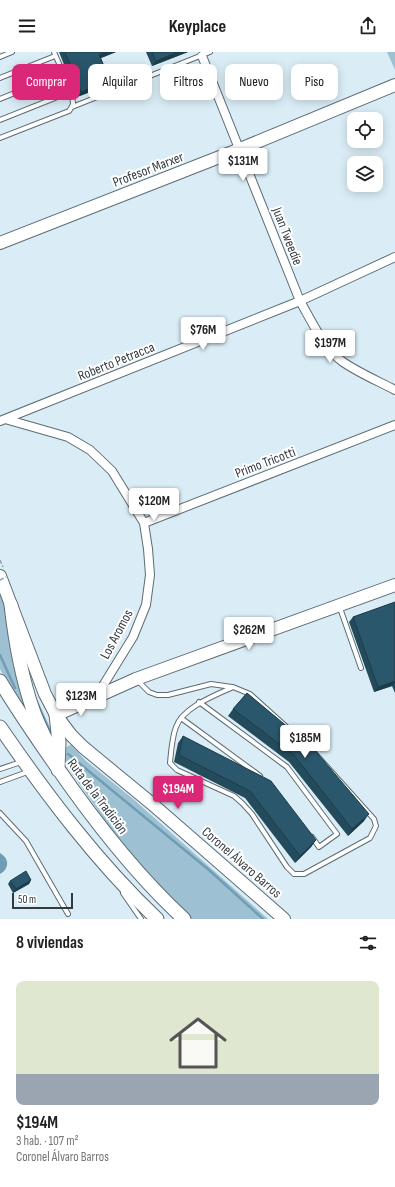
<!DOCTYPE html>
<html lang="es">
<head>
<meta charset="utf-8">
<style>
	:root { --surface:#fff; --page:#f6f6f6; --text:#202124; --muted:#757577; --line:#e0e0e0; --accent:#db2777 }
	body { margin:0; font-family:"Sofia Sans Condensed",sans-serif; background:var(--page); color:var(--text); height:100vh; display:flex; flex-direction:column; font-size:15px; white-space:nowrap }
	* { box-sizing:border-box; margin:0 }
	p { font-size:13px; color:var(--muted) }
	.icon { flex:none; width:22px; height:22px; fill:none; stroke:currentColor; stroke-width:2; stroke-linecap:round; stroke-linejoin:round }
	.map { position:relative; height:867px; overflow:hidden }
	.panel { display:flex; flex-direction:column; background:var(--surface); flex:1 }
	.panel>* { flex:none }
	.guide { position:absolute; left:12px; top:12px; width:371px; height:36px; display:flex; gap:8px }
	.buttons { position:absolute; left:347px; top:60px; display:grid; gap:8px }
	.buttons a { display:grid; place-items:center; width:36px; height:36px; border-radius:8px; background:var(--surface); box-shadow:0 2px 10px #0003; font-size:20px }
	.scale { position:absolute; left:12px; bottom:10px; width:61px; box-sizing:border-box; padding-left:4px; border:2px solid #343b3f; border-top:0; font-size:11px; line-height:14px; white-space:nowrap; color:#343b3f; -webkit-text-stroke:3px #fff; paint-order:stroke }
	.price { position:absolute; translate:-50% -34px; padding:0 9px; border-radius:4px; background:#fff; color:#222; font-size:13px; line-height:26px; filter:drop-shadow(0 1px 2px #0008) }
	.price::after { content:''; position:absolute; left:50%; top:24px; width:12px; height:9px; margin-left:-6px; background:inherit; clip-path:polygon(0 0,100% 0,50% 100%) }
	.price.current { background:var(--accent); color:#fff }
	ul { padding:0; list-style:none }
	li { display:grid; align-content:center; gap:8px; height:212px; padding:0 16px }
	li+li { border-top:1px solid var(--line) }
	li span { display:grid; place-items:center; height:124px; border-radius:8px; color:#555 }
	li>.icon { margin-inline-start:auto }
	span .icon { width:72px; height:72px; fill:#fffc; stroke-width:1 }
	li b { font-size:17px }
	h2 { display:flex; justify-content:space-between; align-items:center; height:48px; padding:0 16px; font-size:17px }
	.tag { padding:0 14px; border-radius:8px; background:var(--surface); box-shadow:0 2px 10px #0003; font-size:14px; line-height:36px }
	.tag.current { background:var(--accent); color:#fff }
	header { display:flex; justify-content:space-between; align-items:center; height:52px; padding:0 16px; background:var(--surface); font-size:18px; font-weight:700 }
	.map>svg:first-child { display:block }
</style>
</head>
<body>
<header><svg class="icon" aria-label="menu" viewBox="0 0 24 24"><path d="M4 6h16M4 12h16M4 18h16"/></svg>Keyplace<svg class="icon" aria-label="share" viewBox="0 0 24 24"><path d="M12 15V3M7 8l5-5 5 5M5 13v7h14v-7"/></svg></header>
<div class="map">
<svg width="395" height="867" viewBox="0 0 395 867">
	<rect width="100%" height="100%" fill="#daedf6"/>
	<path fill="#9dc1d2" d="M 387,0 L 395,0 L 395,18 Z
		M 0,537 L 8,570 L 25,653 L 21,655 L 0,617 Z
		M 71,693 L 86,709 L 132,746 L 268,867 L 192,867 L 143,817 L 106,770 L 66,713 C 63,704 61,696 71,693 Z"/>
	<path fill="#6f9db3" d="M 0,801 C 10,807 9,817 0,822 Z"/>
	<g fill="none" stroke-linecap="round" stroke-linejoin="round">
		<path stroke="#6f9db3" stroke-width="2.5" d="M 0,603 L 15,636
			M 36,648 L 49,677
			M 68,702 L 209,818 L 263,867"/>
		<g stroke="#5c6c74" stroke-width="6">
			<path id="lane" d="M 0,5 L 12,0
				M 0,26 L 55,4
				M 0,47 L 62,22
				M 72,55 L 210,0
				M 0,68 L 70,40
				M 0,86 L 69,59 C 71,56 73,54 73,51 C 72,39 59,12 54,0
				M 340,556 L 361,616
				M 138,629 L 149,640 L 157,643 L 168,643 L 211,632 L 232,635
				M 233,635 L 250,642 L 311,697 L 374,767 L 376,774 L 370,786 L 304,822 L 294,822 L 287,815 L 252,762 L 242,751 L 234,744 L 177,718 L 170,711 C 171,700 172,685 176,675 C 183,655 216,643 233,635 Z
				M 199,650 L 287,715 L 337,782 L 319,795 L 312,785
				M 181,666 L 260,724
				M 0,717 L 21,710
				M 0,730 L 30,719
				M 0,761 L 26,789 L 68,862
				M 123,841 L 141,867"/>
		</g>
		<g stroke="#5c6c74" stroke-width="10">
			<path id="street" d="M 202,4 L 300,249 C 311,268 324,297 343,310 C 359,321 378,329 395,338
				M 5,367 L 68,385 L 90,398 L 112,419 L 144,471 L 148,497 L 150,523 L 146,553 L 133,585 L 96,645
				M 0,369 L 300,249 L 395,205
				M 144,471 L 395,373"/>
		</g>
		<g stroke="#5c6c74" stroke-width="14">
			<path id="secondary" d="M 0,191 L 240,97 L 395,33
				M 0,524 L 45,642 L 56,663 L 71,683 L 83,695 L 151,751 L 284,867
				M 56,663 L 136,627 L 395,533"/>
		</g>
		<g stroke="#5c6c74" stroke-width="15">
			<path id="primary" d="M 11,553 C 15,588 21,624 33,658 C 37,670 43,681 48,692
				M 0,629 C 16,656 34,682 52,708 C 91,765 133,820 184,867
				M 56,663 L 59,690 L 58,718
				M 0,675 C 46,742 97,810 157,867"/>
		</g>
		<path stroke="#94a2a9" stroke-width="1.5" stroke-dasharray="4 2" stroke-linecap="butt" d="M 0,508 L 3,515"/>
		<use href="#lane" stroke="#fff" stroke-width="4"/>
		<use href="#street" stroke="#fff" stroke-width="8"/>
		<use href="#secondary" stroke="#fff" stroke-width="12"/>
		<use href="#primary" stroke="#fff" stroke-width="13"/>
		<path stroke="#94a2a9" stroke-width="1.5" stroke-dasharray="4 2" stroke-linecap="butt" d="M 0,528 L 6,525"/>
	</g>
	<path fill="#244b5c" d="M 59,0 L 116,0 L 101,6 L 110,28 L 106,34 L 77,45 Z
		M 146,0 L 188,0 L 152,14 Z
		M 395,550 L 395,641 L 392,634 L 374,640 L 349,570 L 353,565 Z
		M 247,641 L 364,769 L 348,784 L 289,710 L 228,664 L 233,657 Z
		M 183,684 L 316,788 L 311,795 L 295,811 L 245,746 L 174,710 L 178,691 Z
		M 31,828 L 29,832 L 13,841 L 8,832 L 10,829 Z"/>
	<path fill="#1d3d4b" d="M 106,0 L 116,0 L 96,8 L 99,3 Z
		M 178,0 L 188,0 L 152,14 L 156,9 Z
		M 110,28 L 106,34 L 77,45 L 81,40 Z
		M 395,629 L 395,630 L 392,634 L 374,640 L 378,635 Z
		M 369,762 L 364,769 L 348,784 L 352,777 Z
		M 316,788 L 311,795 L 295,811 L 300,804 Z
		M 31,828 L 29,832 L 13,841 L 16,837 Z"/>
	<path fill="#2a576b" stroke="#1d3d4b" d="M 65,0 L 106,0 L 99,3 L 110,28 L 81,40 Z
		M 152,0 L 178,0 L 156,9 Z
		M 395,550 L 395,629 L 378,635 L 353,565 Z
		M 247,641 L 313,696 L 369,762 L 352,777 L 294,703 L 233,657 Z
		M 183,684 L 271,729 L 316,788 L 300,804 L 250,739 L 179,703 Z
		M 26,819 L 31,828 L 16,837 L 10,829 Z"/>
	<g text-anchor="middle" stroke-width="4" stroke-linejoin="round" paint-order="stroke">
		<g font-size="14" fill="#343b3f" stroke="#fff">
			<text transform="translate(148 117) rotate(-21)" y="5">Profesor Marxer</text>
			<text transform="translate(288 184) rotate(69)" y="5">Juan Tweedie</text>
			<text transform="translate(116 309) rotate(-22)" y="5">Roberto Petracca</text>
			<text transform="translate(265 410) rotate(-21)" y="5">Primo Tricotti</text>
			<text transform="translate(116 582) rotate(-62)" y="5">Los Aromos</text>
			<text transform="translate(98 744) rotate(53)" y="5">Ruta de la Tradición</text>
			<text transform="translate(242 810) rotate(41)" y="5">Coronel Álvaro Barros</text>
		</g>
	</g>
</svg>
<div class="buttons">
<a><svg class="icon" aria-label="locate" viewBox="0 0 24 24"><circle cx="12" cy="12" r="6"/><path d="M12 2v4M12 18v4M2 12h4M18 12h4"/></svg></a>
<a><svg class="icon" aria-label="layers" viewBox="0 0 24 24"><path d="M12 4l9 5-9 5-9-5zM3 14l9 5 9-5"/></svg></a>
</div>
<div class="scale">50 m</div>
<b class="price" style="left:243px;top:130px">$131M</b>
<b class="price" style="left:203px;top:299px">$76M</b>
<b class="price" style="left:330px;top:312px">$197M</b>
<b class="price" style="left:154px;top:470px">$120M</b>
<b class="price" style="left:249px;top:599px">$262M</b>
<b class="price" style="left:81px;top:665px">$123M</b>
<b class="price" style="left:305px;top:707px">$185M</b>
<b class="price current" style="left:178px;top:758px">$194M</b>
<div class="guide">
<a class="tag current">Comprar</a>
<a class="tag">Alquilar</a>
<a class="tag">Filtros</a>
<a class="tag">Nuevo</a>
<a class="tag">Piso</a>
</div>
</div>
<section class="panel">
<h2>8 viviendas<svg class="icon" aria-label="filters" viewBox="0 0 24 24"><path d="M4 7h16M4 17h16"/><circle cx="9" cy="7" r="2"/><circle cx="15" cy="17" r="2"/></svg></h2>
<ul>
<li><span style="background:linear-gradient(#dfe7d0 75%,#9aa5b1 0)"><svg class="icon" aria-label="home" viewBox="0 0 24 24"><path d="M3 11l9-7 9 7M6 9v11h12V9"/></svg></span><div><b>$194M</b><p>3 hab. · 107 m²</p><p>Coronel Álvaro Barros</p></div></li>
</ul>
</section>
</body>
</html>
